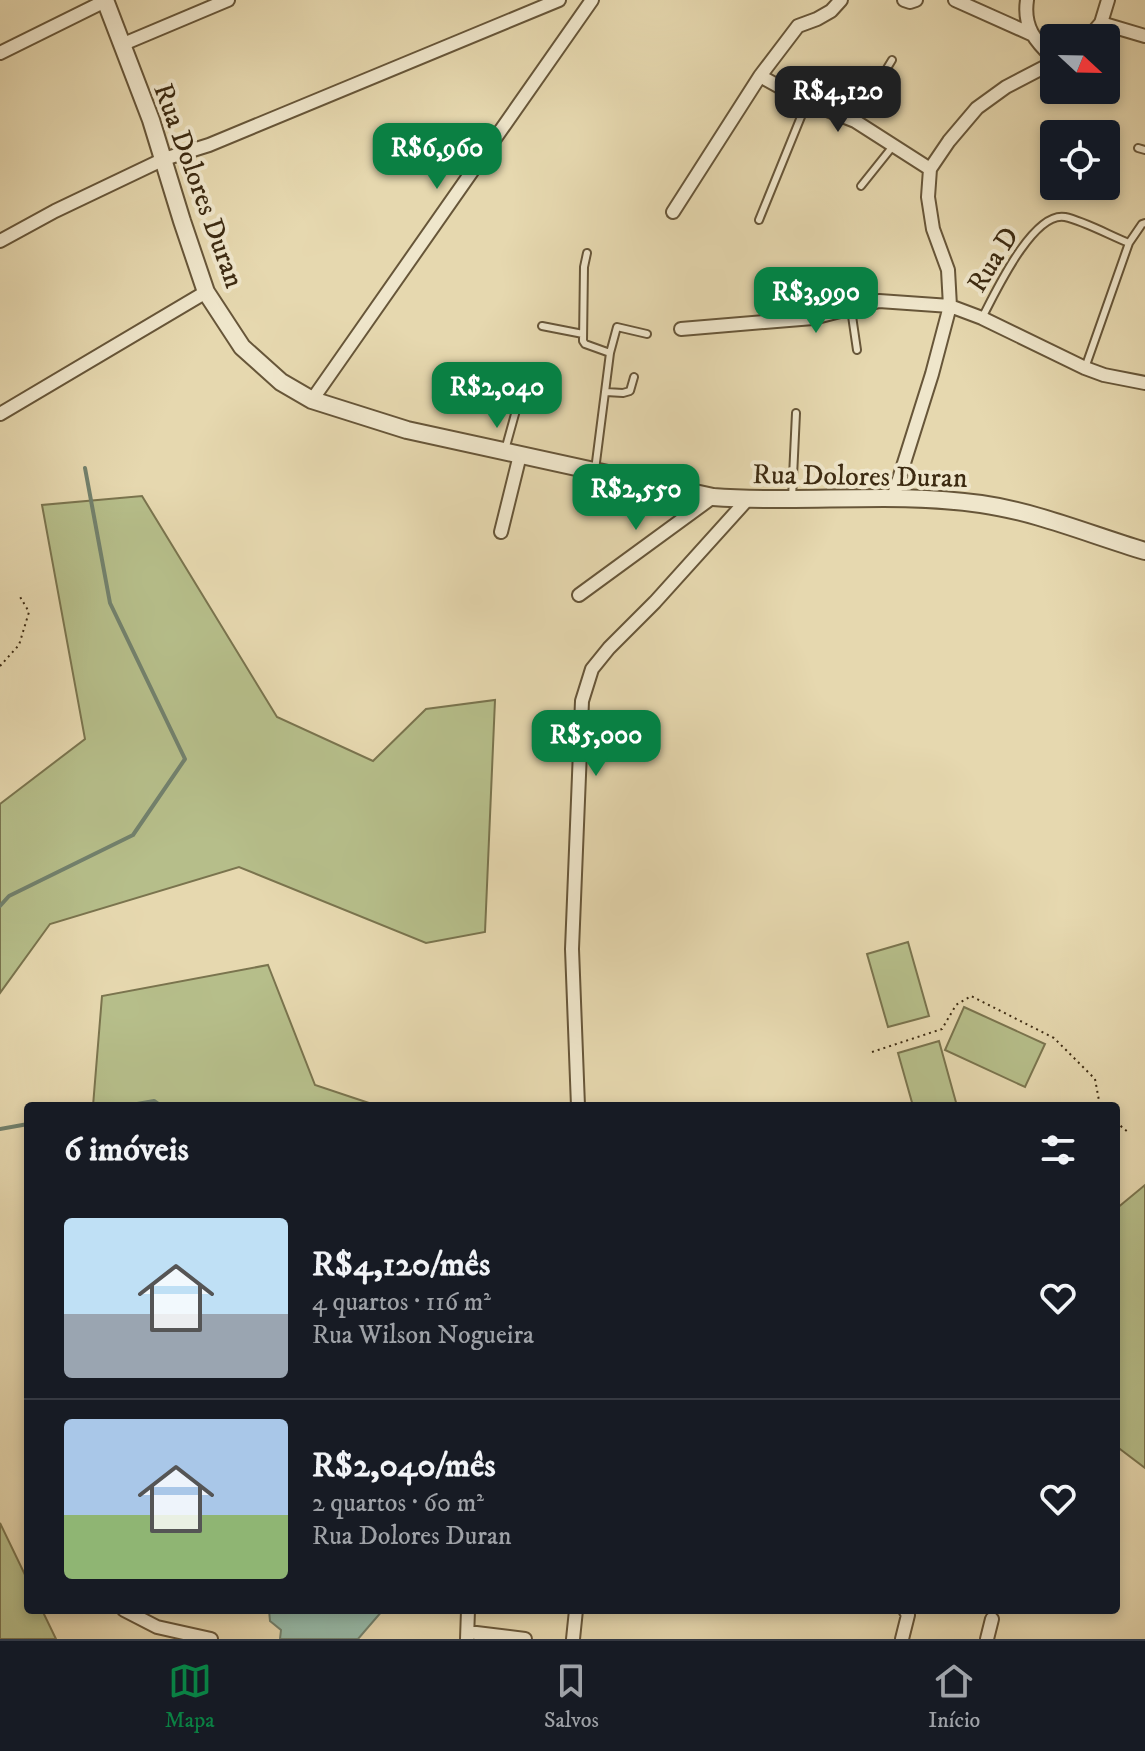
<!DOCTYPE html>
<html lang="pt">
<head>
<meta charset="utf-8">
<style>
	:root { --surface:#171b24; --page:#20242c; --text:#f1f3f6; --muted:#9ea1a6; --line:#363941; --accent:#0b8043 }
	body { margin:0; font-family:"IM FELL DW Pica",serif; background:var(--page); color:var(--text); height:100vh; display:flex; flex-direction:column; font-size:30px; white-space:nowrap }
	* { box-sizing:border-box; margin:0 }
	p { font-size:26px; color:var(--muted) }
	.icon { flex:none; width:44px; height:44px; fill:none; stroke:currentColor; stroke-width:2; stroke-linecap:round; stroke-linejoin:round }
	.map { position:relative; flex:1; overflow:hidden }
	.drawer { position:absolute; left:24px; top:1102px; width:1096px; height:512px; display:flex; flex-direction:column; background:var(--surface); border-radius:8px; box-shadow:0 4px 12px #0003 }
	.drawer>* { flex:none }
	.needle { width:52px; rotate:112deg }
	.fabs { position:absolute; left:1040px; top:24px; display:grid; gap:16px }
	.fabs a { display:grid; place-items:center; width:80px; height:80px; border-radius:8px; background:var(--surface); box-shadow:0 4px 12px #0003; font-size:40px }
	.price { position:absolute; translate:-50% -68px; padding:0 18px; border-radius:16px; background:var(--accent); color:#fff; font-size:26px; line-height:52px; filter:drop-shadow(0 2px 4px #0008) }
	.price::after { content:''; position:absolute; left:50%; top:48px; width:24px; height:18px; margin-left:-12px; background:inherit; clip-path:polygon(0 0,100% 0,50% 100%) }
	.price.current { background:#222; color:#fff }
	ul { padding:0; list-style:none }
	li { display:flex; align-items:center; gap:24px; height:200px; padding:0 40px }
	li+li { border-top:2px solid var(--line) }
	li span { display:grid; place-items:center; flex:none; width:224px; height:160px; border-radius:8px; color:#555 }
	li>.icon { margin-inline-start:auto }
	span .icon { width:96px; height:96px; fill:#fffc; stroke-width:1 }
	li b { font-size:34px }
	h2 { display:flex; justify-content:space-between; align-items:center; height:96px; padding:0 40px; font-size:34px }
	.tab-bar { display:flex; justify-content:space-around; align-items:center; height:112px; border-top:2px solid var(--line); background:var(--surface); font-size:22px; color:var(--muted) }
	.tab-bar a { display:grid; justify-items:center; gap:4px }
	.tab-bar .current { color:var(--accent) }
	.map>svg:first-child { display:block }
</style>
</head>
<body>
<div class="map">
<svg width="1145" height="1639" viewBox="0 0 1145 1639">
	<rect width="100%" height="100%" fill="#e6d8af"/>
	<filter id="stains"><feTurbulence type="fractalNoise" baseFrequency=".0025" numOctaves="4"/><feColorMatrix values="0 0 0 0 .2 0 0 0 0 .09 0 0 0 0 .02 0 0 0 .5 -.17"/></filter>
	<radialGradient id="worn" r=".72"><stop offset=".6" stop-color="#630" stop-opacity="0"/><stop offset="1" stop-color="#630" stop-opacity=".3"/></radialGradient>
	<path fill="#b6be8a" stroke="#7a744e" stroke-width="2" d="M 142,496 L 277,717 L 373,761 L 426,709 L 495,700 L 485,932 L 426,943 L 239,867 L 50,924 L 0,993 L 0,804 L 85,739 L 42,505 Z
		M 908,942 L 929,1016 L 888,1027 L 867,954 Z
		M 268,965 L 315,1085 L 378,1106 L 93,1106 L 102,996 Z
		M 964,1007 L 1045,1044 L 1025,1087 L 945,1050 Z
		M 939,1041 L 957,1106 L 913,1106 L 898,1053 Z
		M 1145,1185 L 1145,1468 L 1116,1446 L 1116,1209 Z
		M 0,1523 L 28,1581 L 28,1610 L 42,1610 L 56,1639 L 0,1639 Z"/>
	<path fill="#96baa9" stroke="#72816d" stroke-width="2" d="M 269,1610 L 383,1610 L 358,1639 L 280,1639 L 281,1630 L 270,1621 Z"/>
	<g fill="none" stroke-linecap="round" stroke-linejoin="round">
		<path stroke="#72816d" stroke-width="4" d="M 0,906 L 9,896 L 133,835 L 185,759 L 110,603 L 85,468
			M 126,1106 L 154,1101 L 161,1106
			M 0,1129 L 28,1124"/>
		<g stroke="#675639" stroke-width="10">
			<path id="service" d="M 855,121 L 892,60
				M 1138,148 L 1145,150
				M 861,186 L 893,146
				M 759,220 L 807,102
				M 587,253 L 584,267 L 583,341 L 585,344 L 610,353 L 595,470
				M 827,276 L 876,299
				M 772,285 L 810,315
				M 851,309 L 857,350
				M 982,318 C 995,293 1033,211 1065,217 C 1084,221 1111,236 1129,243
				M 542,326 L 583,334
				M 610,353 L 617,327 L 647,334
				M 1085,368 L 1129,243 L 1142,224 L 1145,223
				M 606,392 L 623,393 L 630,391 L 634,377
				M 505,450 L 520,396
				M 792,498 L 796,413"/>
		</g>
		<g stroke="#675639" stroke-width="16">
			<path id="minor" d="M 904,0 L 910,2 L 916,0
				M 955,0 L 1031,34
				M 1027,0 C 1023,27 1035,41 1054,59
				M 1101,23 L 1145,36
				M 1088,38 L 1101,23 L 1108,0
				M 121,45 L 228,0
				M 0,53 L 105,1
				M 760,76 L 807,102 L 855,121 L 930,169
				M 673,212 L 760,76 L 798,26 L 817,19 L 831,11 L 841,0
				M 0,241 L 55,211 L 164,159 L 209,145 L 559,0
				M 681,329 L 813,318 L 879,301 L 950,306 L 982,318 L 1085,368 L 1104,375 L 1145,383
				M 312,400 L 592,0
				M 0,414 L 206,292
				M 893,498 L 932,374 L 950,306 L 948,270 L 933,229 L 928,197 L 930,169 L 949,141 L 977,108 L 1006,87 L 1054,62
				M 501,532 L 520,455
				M 579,595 L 713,497
				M 578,1106 L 572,949 L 582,701 L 592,669 L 609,648 L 655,602 L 747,500
				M 124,1610 L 157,1627 L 211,1639
				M 468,1632 L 525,1639
				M 467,1639 L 468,1610
				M 573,1639 L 576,1610
				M 902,1639 L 908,1615 L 905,1610
				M 987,1639 L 992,1619"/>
		</g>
		<g stroke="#675639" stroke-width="20">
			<path id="tertiary" d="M 105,0 L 151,120 L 182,221 L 206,292 L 242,347 L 281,382 L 312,400 L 407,430 L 713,497 C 802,504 892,491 981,504 C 1037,512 1091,535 1145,551"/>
		</g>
		<path stroke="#3d2b12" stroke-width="2" stroke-dasharray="2 4" stroke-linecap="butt" d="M 0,666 L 19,645 L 29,612 L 19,595
			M 872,1052 L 942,1029 L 956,1005 L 971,996 L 1054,1038 L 1095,1079 L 1100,1106
			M 1116,1122 L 1129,1133"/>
		<use href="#service" stroke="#efe6cb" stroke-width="6"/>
		<use href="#minor" stroke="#efe6cb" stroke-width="12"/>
		<use href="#tertiary" stroke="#efe6cb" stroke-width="16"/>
	</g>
	<g text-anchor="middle" stroke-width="8" stroke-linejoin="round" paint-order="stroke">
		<g font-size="28" fill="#3d2b12" stroke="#efe6cb">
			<text transform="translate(200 185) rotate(70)" y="10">Rua Dolores Duran</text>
			<text transform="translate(992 259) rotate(-58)" y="10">Rua D</text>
			<text transform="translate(860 475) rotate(1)" y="10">Rua Dolores Duran</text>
		</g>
	</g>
	<rect width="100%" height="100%" filter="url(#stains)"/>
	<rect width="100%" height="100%" fill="url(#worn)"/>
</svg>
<div class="fabs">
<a><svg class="needle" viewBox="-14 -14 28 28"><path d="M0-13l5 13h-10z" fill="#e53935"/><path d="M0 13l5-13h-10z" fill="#9ea1a6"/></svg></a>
<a><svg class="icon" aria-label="locate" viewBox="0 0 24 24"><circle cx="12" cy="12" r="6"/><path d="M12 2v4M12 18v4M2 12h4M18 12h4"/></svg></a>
</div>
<b class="price current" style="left:838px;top:134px">R$4,120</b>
<b class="price" style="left:437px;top:191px">R$6,960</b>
<b class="price" style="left:816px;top:335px">R$3,990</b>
<b class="price" style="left:497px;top:430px">R$2,040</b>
<b class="price" style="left:636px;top:532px">R$2,550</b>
<b class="price" style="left:596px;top:778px">R$5,000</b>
<section class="drawer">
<h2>6 imóveis<svg class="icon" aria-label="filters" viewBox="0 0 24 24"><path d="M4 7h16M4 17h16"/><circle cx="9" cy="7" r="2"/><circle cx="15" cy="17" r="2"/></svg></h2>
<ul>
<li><span style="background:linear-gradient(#bfe0f5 60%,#9aa5b1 0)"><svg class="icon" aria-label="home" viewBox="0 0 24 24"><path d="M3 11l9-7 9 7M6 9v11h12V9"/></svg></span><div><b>R$4,120/mês</b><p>4 quartos · 116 m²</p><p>Rua Wilson Nogueira</p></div><svg class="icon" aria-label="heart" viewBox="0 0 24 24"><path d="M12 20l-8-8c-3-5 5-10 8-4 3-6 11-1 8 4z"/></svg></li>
<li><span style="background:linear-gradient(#a9c7e8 60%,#8fb573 0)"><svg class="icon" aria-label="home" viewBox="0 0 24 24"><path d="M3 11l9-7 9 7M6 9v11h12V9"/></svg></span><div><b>R$2,040/mês</b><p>2 quartos · 60 m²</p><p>Rua Dolores Duran</p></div><svg class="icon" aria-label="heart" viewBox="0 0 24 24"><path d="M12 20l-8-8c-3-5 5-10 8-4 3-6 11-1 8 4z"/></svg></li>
</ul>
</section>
</div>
<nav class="tab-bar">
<a class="current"><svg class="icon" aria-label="map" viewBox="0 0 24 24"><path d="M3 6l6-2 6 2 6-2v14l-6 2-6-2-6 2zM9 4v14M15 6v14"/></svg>Mapa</a>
<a><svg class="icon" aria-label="saved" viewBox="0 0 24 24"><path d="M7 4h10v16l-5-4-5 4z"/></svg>Salvos</a>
<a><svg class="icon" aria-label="home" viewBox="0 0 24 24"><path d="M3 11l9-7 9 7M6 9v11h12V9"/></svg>Início</a>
</nav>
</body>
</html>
